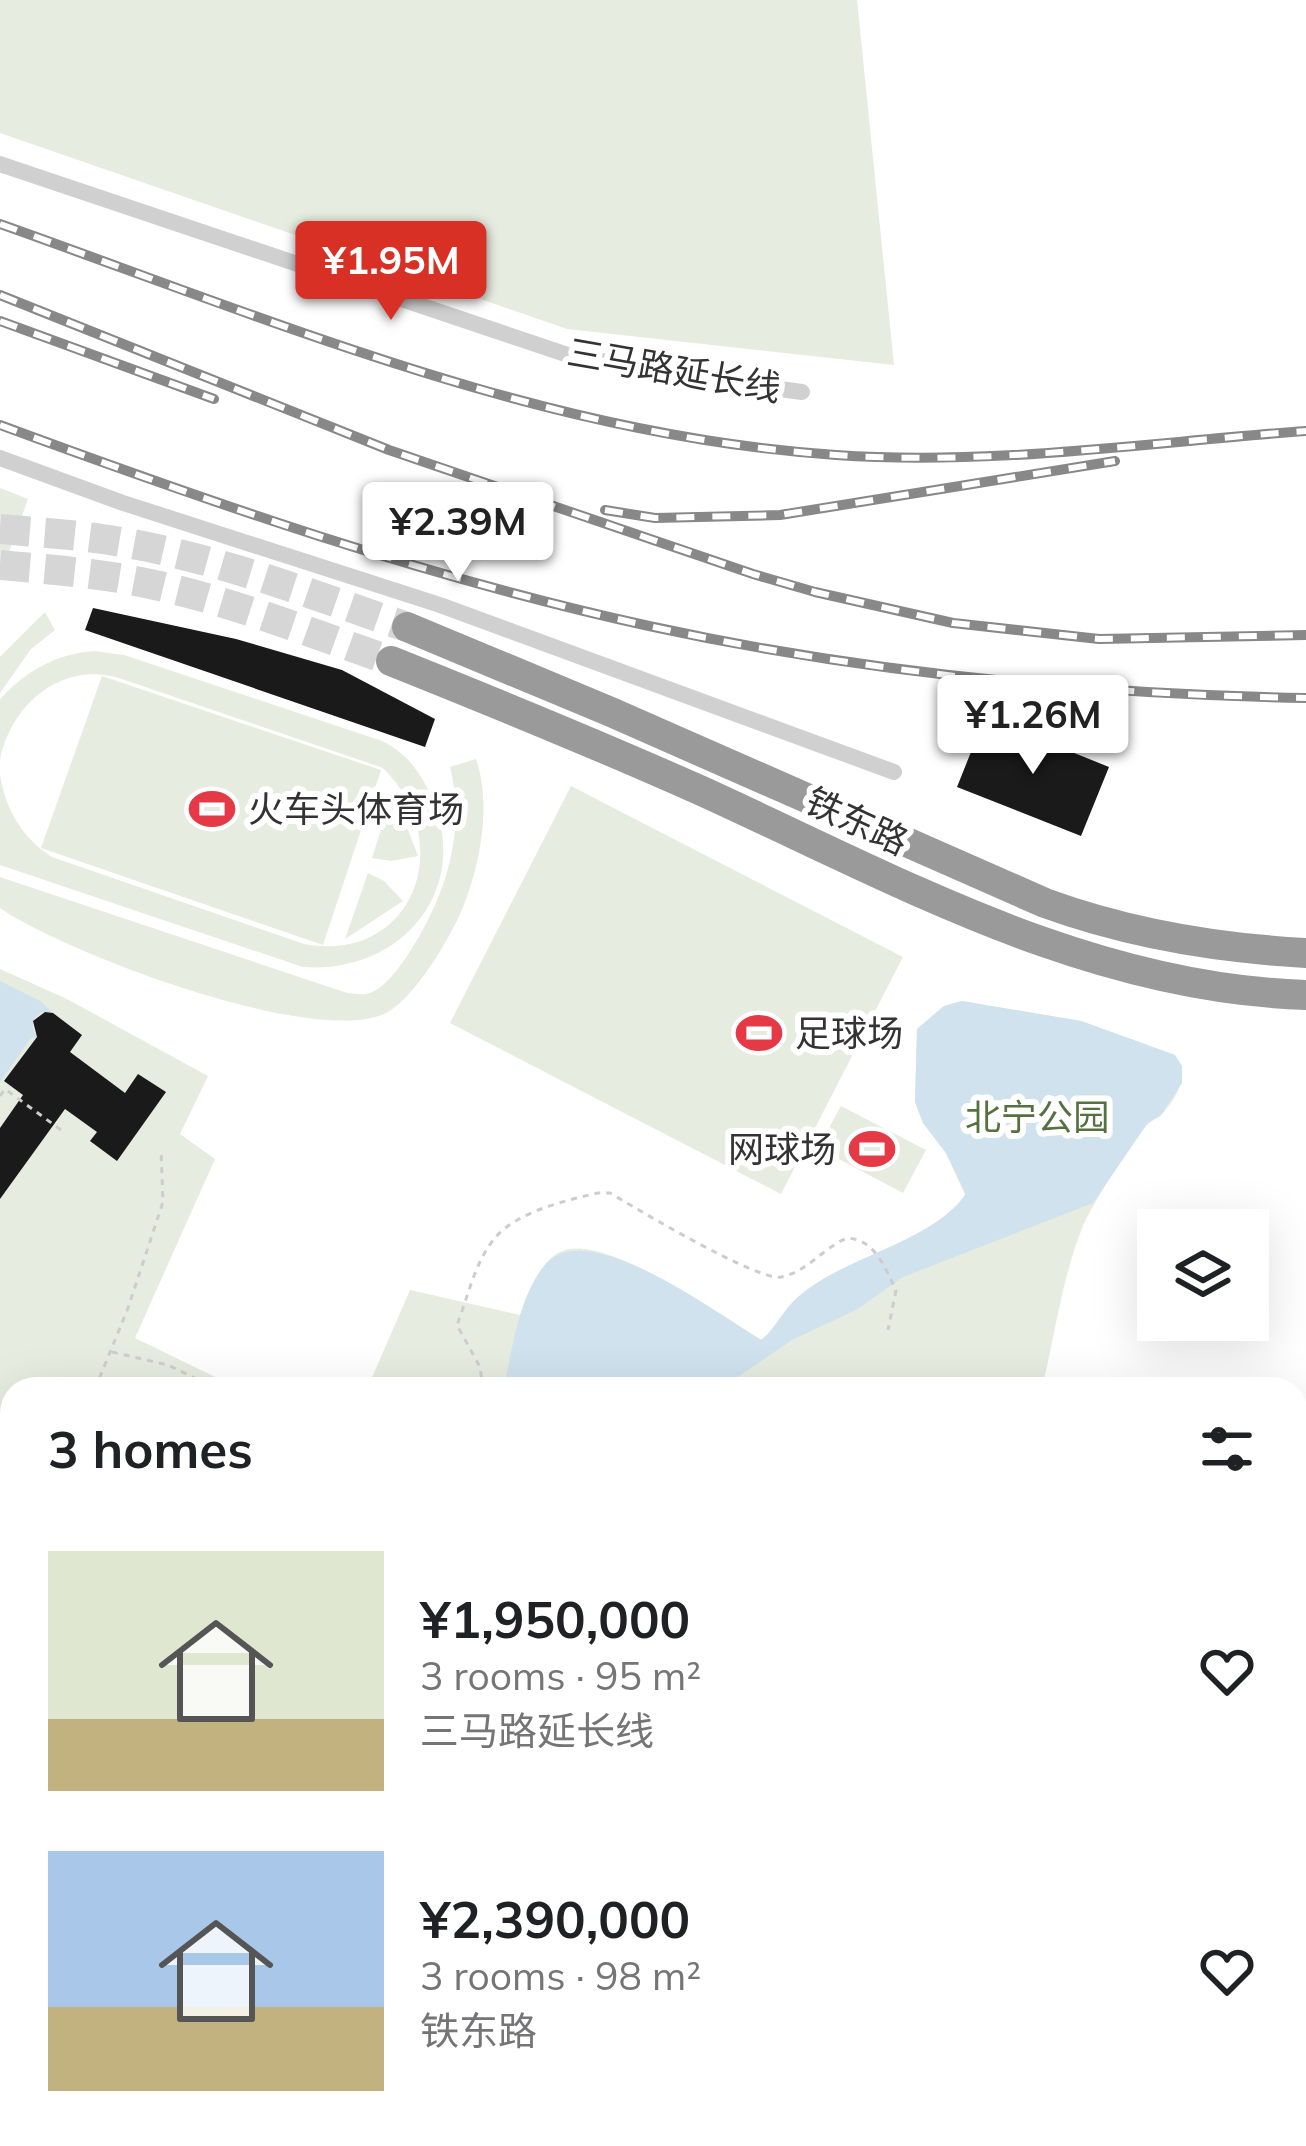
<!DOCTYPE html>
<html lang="en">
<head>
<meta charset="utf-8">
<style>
	:root { --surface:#fff; --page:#f6f6f6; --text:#202124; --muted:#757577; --accent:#d93025 }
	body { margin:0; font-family:Mulish,"Noto Sans SC",sans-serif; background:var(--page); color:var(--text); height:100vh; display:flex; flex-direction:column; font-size:45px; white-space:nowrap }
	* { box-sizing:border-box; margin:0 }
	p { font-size:39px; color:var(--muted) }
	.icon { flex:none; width:66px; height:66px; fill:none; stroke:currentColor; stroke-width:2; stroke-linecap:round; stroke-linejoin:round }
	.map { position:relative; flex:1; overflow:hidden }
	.sheet { position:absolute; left:0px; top:1377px; width:1308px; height:771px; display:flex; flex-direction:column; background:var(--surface); border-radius:36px 36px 0 0; box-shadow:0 12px 48px #0002 }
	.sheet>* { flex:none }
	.buttons { position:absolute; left:1137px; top:1209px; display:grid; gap:24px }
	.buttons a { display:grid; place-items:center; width:132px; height:132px; border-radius:0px; background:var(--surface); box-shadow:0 12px 48px #0002; font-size:60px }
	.price { position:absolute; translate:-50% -102px; padding:0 27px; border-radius:12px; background:#fff; color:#222; font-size:39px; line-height:78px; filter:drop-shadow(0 3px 6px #0008) }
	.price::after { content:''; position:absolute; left:50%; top:72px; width:36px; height:27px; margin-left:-18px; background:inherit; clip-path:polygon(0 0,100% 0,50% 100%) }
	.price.on { background:var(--accent); color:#fff }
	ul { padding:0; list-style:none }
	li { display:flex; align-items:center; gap:36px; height:300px; padding:0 48px }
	li span { display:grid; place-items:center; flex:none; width:336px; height:240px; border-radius:0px; color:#555 }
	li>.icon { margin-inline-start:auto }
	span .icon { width:144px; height:144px; fill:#fffc; stroke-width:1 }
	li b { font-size:51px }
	h2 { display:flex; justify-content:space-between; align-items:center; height:144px; padding:0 48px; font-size:51px }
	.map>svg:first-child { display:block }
</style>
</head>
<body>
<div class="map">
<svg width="1306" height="2146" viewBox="0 0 1306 2146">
	<rect width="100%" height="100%" fill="#fff"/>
	<path fill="#e6ecdf" d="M 0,0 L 857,0 L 894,365 L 567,329 L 0,133 Z
		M 0,488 L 28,499 L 0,577 Z
		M 45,612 L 55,630 L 31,649 L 0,693 L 0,657 Z
		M 94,651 L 124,655 L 382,741 C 406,753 420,771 431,796 C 473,890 401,974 303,967 L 0,865 L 0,775 C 6,810 22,838 52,857 L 304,944 C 414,964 458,842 383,768 L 119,678 C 62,661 11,704 0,760 L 0,699 C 26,671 56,654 94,651 Z
		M 102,676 L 381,770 L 323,945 L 41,848 Z
		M 476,759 C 492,806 480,867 461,912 C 448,941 413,1001 384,1014 C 311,1046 65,953 0,908 L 0,877 L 347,993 C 353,993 360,995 366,994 C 383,991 398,969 407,956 C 444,900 467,834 450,767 Z
		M 571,786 L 903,957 L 781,1194 L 450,1023 Z
		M 393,791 L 418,856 L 391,861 L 372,858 Z
		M 368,873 L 384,881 L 403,901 L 345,939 Z
		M 0,969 L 67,999 L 208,1076 L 180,1134 L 215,1159 L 135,1338 L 240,1389 L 12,1389 L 12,2136 L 107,2136 L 89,2146 L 0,2146 Z
		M 962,1001 L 1081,1021 L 1175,1055 C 1188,1075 1179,1095 1163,1113 C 1151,1125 1161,1112 1148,1124 C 1136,1134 1090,1209 1083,1226 C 1063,1274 1054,1338 1042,1389 L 367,1389 L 410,1290 L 520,1315 C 529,1294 538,1263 560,1252 C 602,1230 723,1317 762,1340 C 776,1328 784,1309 798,1297 C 845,1256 929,1244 965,1195 L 946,1153 L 923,1123 L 915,1102 L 917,1029 L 944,1006 Z
		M 841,1106 L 926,1150 L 903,1193 L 818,1148 Z"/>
	<path fill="#cfe2ee" d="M 0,981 L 40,1001 L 53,1013 L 42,1012 C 31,1019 30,1027 37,1037 L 31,1038 L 0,1082 Z
		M 962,1001 L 1081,1021 L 1175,1055 L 1182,1066 L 1182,1083 L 1161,1115 L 1147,1124 L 1093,1203 L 903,1277 L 856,1310 L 792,1340 L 720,1389 L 503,1389 C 513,1349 518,1297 545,1265 C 587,1214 718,1315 761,1340 C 776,1328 783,1310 798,1297 C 844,1256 932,1243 966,1194 L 946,1153 L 923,1123 L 915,1102 L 917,1029 L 944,1006 Z"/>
	<path fill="#1a1a1a" d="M 93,608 L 236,639 L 342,670 L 435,719 L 425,747 L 85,630 Z
		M 985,717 L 1109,767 L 1081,836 L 957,787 Z
		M 45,1012 L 53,1013 L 82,1035 L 70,1052 L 125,1093 L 138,1074 L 166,1092 L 117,1161 L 90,1141 L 97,1132 L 65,1109 L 0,1199 L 0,1128 L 23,1095 L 4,1081 L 37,1037 L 33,1021 Z"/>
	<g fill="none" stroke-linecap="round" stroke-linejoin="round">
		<path stroke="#d6d6d6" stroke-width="30" stroke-dasharray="30 15" stroke-linecap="butt" d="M 0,529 C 34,532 69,534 102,539 C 207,554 308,593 407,627
			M 0,565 C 56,570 112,574 168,588 C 244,606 317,635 391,661"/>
		<path stroke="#cdcdcd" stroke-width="3" stroke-dasharray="6 6" stroke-linecap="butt" d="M 0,1096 L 5,1089 L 61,1130
			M 112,1352 L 168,1365 L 217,1389
			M 95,1389 L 128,1308 L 163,1202 L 161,1150
			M 483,1389 L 480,1367 L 457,1325 C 468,1297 475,1261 495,1238 C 516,1212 567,1200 598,1193 L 610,1193 C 637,1209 757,1281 781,1277 C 807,1272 823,1248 847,1238 C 876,1240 884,1267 896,1290 L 888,1330
			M 0,1489 L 12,1497
			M 0,1652 L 12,1619
			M 0,1712 L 12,1712
			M 0,1780 L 12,1787
			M 0,1847 L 12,1849
			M 0,1947 L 12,1956"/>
		<path stroke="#d0d0d0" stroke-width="16" d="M 0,164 L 565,354 L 682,376 L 802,392
			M 0,458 L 123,503 L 440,605 L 894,772
			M 1296,1557 L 1306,1554
			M 1296,1582 L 1306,1579
			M 1296,1662 L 1306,1660
			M 1296,1680 L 1306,1677
			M 988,2146 L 1008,2136
			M 1288,2146 L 1291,2136"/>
		<path stroke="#bdbdbd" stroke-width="24" d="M 137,2146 L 156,2136
			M 322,2146 L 341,2136"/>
		<path stroke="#9a9a9a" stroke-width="30" d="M 407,627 L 611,712 L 1045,903 C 1130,934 1215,948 1306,953
			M 391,661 C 496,703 601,746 704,792 C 899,881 1087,988 1306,995
			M 1296,1603 L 1306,1601
			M 1296,1639 L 1306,1636
			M 191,2146 L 210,2136
			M 271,2146 L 290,2136"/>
		<g stroke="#888" stroke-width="10">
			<path id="rail" d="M 0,224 C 272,320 544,436 836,455 C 992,466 1151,442 1306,431
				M 0,295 L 389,450 L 753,574 L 815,592 L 953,623 L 1099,639 L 1306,635
				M 0,321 L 214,399
				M 0,425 C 212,503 428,578 649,626 C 865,673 1085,694 1306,698
				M 605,510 L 655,518 L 780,515 L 1115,461"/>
		</g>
		<use href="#rail" stroke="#fff" stroke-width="6" stroke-dasharray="18" stroke-linecap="butt"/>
	</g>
	<defs>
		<g id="stadium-bare" transform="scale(3.6)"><path d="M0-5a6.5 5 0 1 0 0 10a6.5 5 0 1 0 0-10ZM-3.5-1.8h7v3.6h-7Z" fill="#e63946" stroke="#fff" stroke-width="2.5" paint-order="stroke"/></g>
	</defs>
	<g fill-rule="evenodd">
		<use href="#stadium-bare" x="212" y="809"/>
		<use href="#stadium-bare" x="759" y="1033"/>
		<use href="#stadium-bare" x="872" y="1149"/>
	</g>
	<g text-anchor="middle" stroke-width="12" stroke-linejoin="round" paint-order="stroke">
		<g font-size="36" fill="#333" stroke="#fff">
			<text transform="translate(674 370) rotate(10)" y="13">三马路延长线</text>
			<text transform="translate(857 821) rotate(25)" y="13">铁东路</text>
		</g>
		<g font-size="36" fill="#333" stroke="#fff" text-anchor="start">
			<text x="248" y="822">火车头体育场</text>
			<text x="795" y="1046">足球场</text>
			<text x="836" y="1162" text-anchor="end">网球场</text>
		</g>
		<g font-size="36" fill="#56703f" stroke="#fff">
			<text x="1037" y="1130">北宁公园</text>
		</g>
	</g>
</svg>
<div class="buttons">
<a><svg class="icon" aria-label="layers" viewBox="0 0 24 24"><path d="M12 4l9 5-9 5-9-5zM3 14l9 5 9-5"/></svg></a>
</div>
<b class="price on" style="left:391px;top:323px">¥1.95M</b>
<b class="price" style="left:458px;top:584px">¥2.39M</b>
<b class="price" style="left:1033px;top:777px">¥1.26M</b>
<section class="sheet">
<h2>3 homes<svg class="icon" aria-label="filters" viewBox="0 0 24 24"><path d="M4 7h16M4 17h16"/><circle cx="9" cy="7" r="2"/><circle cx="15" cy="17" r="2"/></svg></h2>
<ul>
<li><span style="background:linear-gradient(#dfe7d0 70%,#c2b280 0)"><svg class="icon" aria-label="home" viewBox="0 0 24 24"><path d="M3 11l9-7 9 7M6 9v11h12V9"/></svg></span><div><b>¥1,950,000</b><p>3 rooms · 95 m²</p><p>三马路延长线</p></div><svg class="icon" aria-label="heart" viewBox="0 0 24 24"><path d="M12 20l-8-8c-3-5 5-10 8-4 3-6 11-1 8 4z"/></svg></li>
<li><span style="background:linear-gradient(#a9c7e8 65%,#c2b280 0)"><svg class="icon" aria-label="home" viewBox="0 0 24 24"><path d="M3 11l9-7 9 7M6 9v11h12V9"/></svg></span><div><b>¥2,390,000</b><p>3 rooms · 98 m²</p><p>铁东路</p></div><svg class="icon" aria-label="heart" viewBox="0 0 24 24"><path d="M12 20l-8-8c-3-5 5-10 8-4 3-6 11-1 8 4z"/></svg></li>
</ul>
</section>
</div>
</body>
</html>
